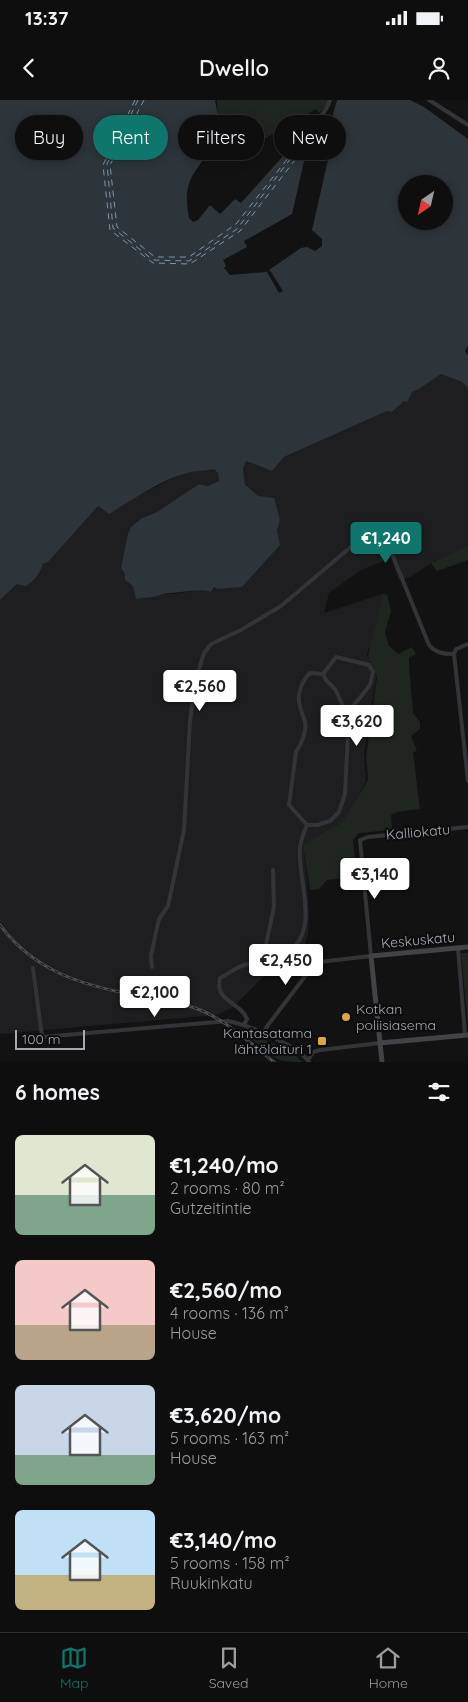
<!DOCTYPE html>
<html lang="en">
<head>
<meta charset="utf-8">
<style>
	:root { --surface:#0e0e0e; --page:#1c1c1c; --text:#f1f3f6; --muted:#9b9c9e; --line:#2e2e2e; --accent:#0f766e }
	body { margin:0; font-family:Quicksand,sans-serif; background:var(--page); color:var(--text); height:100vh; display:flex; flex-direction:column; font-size:19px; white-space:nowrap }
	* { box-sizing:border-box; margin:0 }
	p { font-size:16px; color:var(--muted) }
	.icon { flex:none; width:28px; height:28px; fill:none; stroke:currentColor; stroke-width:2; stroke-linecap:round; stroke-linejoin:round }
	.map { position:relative; height:962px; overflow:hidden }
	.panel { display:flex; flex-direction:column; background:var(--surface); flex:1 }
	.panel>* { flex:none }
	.hud { position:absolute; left:15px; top:15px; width:439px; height:45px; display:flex; gap:10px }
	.needle { width:32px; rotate:214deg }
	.fabs { position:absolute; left:398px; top:75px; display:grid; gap:10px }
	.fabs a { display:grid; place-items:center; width:55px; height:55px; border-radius:50%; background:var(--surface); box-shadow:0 2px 12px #0003,0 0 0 1px var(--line); font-size:25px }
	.scale { position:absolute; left:15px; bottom:12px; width:70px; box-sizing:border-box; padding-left:5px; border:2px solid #a5a9b2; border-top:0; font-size:14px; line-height:18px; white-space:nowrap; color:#a5a9b2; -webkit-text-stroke:4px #0d0d0e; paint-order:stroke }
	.price { position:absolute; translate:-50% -42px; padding:0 11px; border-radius:5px; background:#fff; color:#222; font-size:16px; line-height:32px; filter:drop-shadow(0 1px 2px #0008) }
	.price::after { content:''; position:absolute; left:50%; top:30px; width:15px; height:11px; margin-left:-8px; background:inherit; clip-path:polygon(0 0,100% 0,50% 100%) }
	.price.on { background:var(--accent); color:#fff }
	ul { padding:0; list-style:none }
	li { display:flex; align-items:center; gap:15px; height:125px; padding:0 15px }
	li span { display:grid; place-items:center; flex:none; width:140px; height:100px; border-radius:8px; color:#555 }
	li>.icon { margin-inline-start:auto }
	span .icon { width:60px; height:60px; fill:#fffc; stroke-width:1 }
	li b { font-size:21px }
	h2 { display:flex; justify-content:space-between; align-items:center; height:60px; padding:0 15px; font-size:21px }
	.pill { padding:0 18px; border-radius:22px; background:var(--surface); box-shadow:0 2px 12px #0003,0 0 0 1px var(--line); font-size:18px; line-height:45px }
	.pill.on { background:var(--accent); color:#fff }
	.status { display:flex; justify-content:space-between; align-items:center; height:35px; padding:0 25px; background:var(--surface); direction:ltr }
	.status svg { height:14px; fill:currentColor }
	header { display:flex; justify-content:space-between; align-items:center; height:65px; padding:0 15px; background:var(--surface); font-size:22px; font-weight:600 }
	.tab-bar { display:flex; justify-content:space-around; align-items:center; height:70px; border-top:1px solid var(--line); background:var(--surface); font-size:14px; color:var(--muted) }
	.tab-bar a { display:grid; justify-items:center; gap:2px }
	.tab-bar .on { color:var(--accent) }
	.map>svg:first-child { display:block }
</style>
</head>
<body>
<div class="status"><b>13:37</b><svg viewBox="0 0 49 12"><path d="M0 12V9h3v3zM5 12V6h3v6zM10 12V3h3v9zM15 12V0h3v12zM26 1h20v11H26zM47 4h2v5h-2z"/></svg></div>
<header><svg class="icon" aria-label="back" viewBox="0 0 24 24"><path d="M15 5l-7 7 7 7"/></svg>Dwello<svg class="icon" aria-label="person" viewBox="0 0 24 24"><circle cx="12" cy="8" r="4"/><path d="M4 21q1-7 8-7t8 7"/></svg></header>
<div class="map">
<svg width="468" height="962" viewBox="0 0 468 962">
	<rect width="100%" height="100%" fill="#121213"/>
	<path fill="#1e1e20" d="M 441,274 L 462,282 L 468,288 L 468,453 L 436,460 L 410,477 L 399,480 L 391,458 L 361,470 L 329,493 L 324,513 L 385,493 L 374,545 L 369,548 L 367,555 L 375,569 L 376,578 L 364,653 L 366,681 L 343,724 L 337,724 L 308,747 L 304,755 L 307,782 L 309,815 L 308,835 L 300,857 L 280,860 L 232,908 L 216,915 L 0,934 L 0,500 L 17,484 L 40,473 L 43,464 L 48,462 L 98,405 L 109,413 L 136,397 L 181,374 L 208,369 L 214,369 L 219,373 L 219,381 L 208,386 L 199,384 L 157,412 L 142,418 L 125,474 L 128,483 L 133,486 L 136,499 L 148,496 L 152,497 L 167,493 L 174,494 L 199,490 L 211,492 L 214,487 L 217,489 L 242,486 L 280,445 L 277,430 L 258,396 L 245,383 L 243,369 L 246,361 L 272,371 L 284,357 L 387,311 L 392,312 L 404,301 L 407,301 L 410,297 L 412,292 L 419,289 Z"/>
	<path fill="#1f251f" d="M 217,0 L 329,0 L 325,8 L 319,13 L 316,9 L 264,39 L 247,37 L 234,46 L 226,44 L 218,29 Z
		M 468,446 L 468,460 L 437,471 L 431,463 Z
		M 387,494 L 391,511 L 385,532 L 389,546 L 398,554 L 412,547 L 416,554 L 409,558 L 409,565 L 413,613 L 420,622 L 420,629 L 411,636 L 417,651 L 413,652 L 420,709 L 397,712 L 391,715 L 392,730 L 359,733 L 353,740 L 357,777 L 327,780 L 319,789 L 310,790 L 303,745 L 343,721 L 368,680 L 366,657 L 377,577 L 368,556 L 382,496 Z
		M 461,853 L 468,853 L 468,927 Z
		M 239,928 L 268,941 L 266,948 L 267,952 Z
		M 271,942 L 294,954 L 302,962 C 288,962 265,962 271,942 Z"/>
	<path fill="#2d343a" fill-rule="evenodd" d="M 0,0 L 215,0 L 218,17 L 217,39 C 212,43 213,47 209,52 C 190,78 183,84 189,118 L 193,122 L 198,120 L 210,105 L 220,114 L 235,99 L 241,103 L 300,37 L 308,44 L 292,114 L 244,141 L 247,147 L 223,160 L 226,166 L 224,168 L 230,175 L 266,172 L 301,148 L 307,147 L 315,151 L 322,146 L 322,139 L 312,130 L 335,29 L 333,14 L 337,0 L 410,0 L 424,7 L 468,39 L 468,245 L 465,251 L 468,256 L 468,288 L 462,282 L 441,274 L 419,289 L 412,292 L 410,297 L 407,302 L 404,301 L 392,312 L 387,311 L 284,357 L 272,371 L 246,361 L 243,369 L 245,384 L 258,396 L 274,398 L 280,420 L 277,430 L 280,445 L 242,487 L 217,489 L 214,487 L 211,492 C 197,488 181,493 167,493 C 162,494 157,497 152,497 C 146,497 142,498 136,499 L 133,486 L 125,480 L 125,474 L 121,468 L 128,434 L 131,427 L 142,418 L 157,412 L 199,384 L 208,386 L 219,381 L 218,373 L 214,369 C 204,371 191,371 180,375 C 155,384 132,400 109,414 L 98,406 L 48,462 L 43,464 C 40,474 35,480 26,486 L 17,484 L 0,500 ZM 406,84 L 444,84 L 444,121 L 406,121 Z"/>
	<path fill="#121213" d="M 269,169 L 283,191 L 279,193 L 266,170 Z"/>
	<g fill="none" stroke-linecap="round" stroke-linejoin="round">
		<path stroke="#8096aa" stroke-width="1" stroke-dasharray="6 5" stroke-linecap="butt" d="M 135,0 L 103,65 L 110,130 L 153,163 L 190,164 L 240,131 L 305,47 L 304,40
			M 138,0 L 107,64 L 113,128 L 153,160 L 189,161 L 237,129 L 304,41
			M 144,0 L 110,65 L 117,127 L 155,157 L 189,157 L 236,124 L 300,43 L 304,41"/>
		<path stroke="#333438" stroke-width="4" d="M 429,0 L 468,25
			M 314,22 L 315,36 L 311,38 L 302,28 C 316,21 325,16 330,0
			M 454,554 L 468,681
			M 454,554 L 456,549 L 468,544
			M 307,725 L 317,725 L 330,721 L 339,712 L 345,694 L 348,632 L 347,614 L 335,589 L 326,580 L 323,574 L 336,557 L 369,565 L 373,572 L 370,585 L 347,614
			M 458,848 L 465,935
			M 263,859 L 274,807 L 273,770
			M 152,867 L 151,856 L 153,846 L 159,819 L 168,806 L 184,730 L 190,621 L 195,582 L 204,553 L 211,544 L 241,530 L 281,506 L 352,446 C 367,435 379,431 390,449 L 429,545 C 436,553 443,554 454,554
			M 33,868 L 42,937 L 228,921 C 248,925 297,945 309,962
			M 244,925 L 247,919 C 241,902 214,902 220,878 C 228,874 235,868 244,865 C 256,861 286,855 294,847 C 318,824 297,776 300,747 C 301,739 304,732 307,725 L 289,705 L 296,652 C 301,645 307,631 305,622 C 304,617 301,612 300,606 C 296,595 302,581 310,573 L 323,574
			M 263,933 L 268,925 L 313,866 L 319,862 L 371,856 L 360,740 L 368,737 L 468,727
			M 308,960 L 313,952 L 320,950 L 380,943"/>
		<path stroke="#424347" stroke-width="5" d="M 380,943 L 468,935
			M 382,962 L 371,856 L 468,847"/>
		<g stroke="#4b4c51" stroke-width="3">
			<path id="rail" d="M 0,825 C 34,871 81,885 135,895 C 155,899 176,902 195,908 C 224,918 250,943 274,962"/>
		</g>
		<use href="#rail" stroke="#0d0d0e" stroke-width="1" stroke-dasharray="4" stroke-linecap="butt"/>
	</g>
	<g fill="#dba742" stroke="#0d0d0e" stroke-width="2">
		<circle cx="346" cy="917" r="5"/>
		<rect x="317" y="936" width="10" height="10" rx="2.5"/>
	</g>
	<g text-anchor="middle" stroke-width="4.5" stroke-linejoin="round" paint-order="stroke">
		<g font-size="14" fill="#a5a9b2" stroke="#0d0d0e">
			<text transform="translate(418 732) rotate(-5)" y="5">Kalliokatu</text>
			<text transform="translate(418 840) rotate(-5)" y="5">Keskuskatu</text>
		</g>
		<g font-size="14" fill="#a5a9b2" stroke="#0d0d0e" text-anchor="start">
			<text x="356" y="914">Kotkan<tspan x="356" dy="16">poliisiasema</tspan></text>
			<text x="312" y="938" text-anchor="end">Kantasatama<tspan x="312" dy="16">lähtölaituri 1</tspan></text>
		</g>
	</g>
</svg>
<div class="fabs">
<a><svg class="needle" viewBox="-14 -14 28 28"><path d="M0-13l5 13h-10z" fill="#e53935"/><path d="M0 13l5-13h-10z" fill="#9b9c9e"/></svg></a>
</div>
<div class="scale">100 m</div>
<b class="price on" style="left:386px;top:464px">€1,240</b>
<b class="price" style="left:200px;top:612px">€2,560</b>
<b class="price" style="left:357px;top:647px">€3,620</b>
<b class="price" style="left:375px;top:800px">€3,140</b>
<b class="price" style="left:286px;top:886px">€2,450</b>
<b class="price" style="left:155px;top:918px">€2,100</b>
<div class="hud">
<a class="pill">Buy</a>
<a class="pill on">Rent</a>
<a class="pill">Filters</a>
<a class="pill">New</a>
</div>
</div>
<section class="panel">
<h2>6 homes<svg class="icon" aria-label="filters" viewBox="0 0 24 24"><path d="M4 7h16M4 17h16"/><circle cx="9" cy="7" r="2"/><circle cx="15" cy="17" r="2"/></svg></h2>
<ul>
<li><span style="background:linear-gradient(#dfe7d0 60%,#7fa58c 0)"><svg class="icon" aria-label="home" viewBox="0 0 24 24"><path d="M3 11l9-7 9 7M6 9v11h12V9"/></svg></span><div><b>€1,240/mo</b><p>2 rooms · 80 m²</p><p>Gutzeitintie</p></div></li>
<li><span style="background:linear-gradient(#f6c9c9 65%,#b9a48a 0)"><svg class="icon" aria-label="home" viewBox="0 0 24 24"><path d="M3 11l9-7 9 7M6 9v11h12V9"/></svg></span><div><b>€2,560/mo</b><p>4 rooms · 136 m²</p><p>House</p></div></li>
<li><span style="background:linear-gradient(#c9d6e8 70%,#7fa58c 0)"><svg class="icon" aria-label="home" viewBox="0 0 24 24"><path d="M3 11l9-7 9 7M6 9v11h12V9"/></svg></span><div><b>€3,620/mo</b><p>5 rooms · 163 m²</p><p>House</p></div></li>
<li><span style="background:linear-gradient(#bfe0f5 65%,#c2b280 0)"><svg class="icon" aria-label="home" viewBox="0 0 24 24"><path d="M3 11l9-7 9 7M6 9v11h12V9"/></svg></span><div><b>€3,140/mo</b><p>5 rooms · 158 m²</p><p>Ruukinkatu</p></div></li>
</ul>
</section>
<nav class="tab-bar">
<a class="on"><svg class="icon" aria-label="map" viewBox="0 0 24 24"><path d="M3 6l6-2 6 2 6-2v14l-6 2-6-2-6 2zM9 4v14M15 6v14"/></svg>Map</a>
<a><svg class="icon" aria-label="saved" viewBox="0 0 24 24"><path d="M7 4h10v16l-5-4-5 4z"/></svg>Saved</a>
<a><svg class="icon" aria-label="home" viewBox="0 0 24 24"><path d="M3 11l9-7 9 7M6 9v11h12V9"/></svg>Home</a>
</nav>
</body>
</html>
